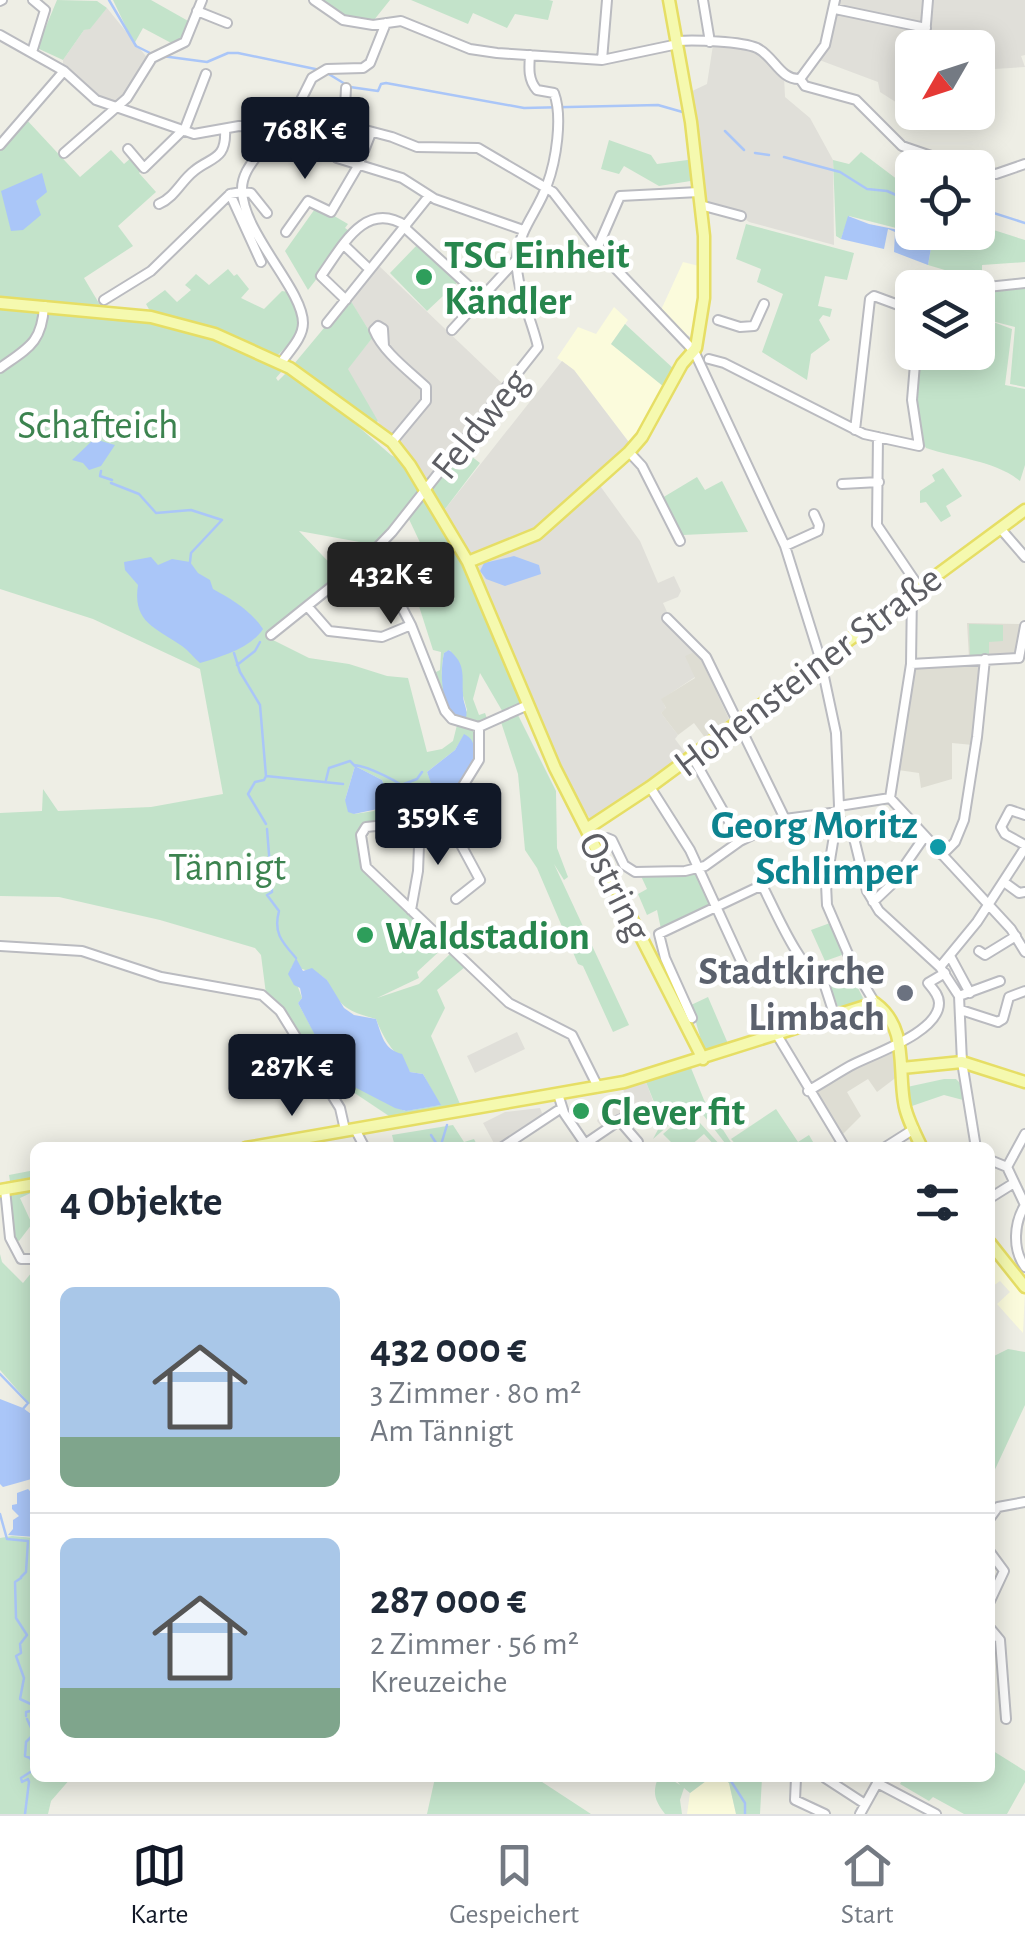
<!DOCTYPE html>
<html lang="de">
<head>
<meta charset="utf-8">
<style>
	:root { --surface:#fff; --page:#f6f6f7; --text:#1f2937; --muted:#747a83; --line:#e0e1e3; --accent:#111827 }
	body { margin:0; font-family:"Alegreya Sans",sans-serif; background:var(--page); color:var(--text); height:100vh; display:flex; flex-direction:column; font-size:38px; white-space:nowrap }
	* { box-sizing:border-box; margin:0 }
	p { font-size:32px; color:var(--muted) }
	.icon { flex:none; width:55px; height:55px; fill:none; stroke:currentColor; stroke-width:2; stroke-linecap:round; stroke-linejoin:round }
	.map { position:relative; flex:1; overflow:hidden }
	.panel { position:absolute; left:30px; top:1142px; width:965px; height:640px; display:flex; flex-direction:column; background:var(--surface); border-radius:15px; box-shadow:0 5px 25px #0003 }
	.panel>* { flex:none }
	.needle { width:65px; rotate:231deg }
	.controls { position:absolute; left:895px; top:30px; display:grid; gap:20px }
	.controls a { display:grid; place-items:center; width:100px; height:100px; border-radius:15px; background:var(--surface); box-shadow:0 5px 25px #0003; font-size:50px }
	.price { position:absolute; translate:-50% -85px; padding:0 22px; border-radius:10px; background:var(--accent); color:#fff; font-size:32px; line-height:65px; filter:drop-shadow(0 2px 5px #0008) }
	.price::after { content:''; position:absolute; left:50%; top:60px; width:30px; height:22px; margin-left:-15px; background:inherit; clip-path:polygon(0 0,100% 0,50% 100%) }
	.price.on { background:#222; color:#fff }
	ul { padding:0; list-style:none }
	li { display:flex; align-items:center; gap:30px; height:250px; padding:0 30px }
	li+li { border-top:2px solid var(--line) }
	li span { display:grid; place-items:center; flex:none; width:280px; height:200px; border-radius:15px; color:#555 }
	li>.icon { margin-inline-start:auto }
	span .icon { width:120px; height:120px; fill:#fffc; stroke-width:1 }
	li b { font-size:42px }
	h2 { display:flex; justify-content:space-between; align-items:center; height:120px; padding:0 30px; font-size:42px }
	.tabs { display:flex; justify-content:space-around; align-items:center; height:140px; border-top:2px solid var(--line); background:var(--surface); font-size:28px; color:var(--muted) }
	.tabs a { display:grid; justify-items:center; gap:5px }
	.tabs .on { color:var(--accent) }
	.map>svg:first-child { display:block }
</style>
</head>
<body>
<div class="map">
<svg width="1025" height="1814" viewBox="0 0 1025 1814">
	<rect width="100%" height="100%" fill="#eeeee5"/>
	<path fill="#fbfbdc" d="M 683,262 L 703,267 L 702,296 L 690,336 L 685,335 L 661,310 Z
		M 614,307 L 628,320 L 611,344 L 667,387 L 631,445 L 574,370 L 557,358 L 578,327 L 596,334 Z
		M 990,1247 L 1025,1291 L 1023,1333 L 997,1304 L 1010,1292 L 1000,1281 L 990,1288 Z
		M 710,1778 L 723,1778 L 729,1783 L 736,1814 L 687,1814 L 690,1793 Z"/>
	<path fill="#e0dfd9" d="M 832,0 L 1025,0 L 1025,55 L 1021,56 L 1025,67 L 978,70 L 978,48 L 912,48 L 913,113 L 880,92 L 878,82 L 814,58 L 824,37 Z
		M 107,8 L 149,60 L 135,84 L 115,107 L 99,99 L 63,68 L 63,60 L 84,30 L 90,28 Z
		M 713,45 L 749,49 L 763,56 L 784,76 L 785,97 L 810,118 L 833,160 L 834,245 L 749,222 L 737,212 L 703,205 L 688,93 L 707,84 Z
		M 376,263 L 507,388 L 426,487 L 399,441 L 383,430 L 347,369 L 373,337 L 348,297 Z
		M 562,361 L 574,370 L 631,445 L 536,531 L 472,555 L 442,513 Z
		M 598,483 L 640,541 L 658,583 L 674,576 L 681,591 L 678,597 L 663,603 L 668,614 L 663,618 L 697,651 L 695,677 L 662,699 L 666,709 L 661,713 L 678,735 L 675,739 L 687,755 L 590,819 L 569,786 L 477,568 L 482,562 L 533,539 Z
		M 517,1032 L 525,1049 L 475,1073 L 467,1056 Z
		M 646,1082 L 655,1106 L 634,1110 L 604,1130 L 597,1121 L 600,1114 L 626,1101 L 623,1088 Z
		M 540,1108 L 544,1118 L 501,1147 L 496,1147 L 483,1123 L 505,1112 Z"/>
	<path fill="#deddd3" d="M 967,623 L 1023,624 L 1018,656 L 969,657 Z
		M 697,651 L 730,721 L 706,739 L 694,723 L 678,735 L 661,713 L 666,708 L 661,699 L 695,678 L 685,656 Z
		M 978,662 L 981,664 L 973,745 L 952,743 L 952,779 L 921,788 L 919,773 L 898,770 L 914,667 Z
		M 897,1047 L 898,1076 L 877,1092 L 868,1079 L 847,1092 L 861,1116 L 840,1137 L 813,1093 L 866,1061 Z"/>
	<path fill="#c3e3ca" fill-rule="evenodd" d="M 57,0 L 97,1 L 107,8 L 90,29 L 84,30 L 63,60 L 37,48 Z
		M 113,0 L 151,0 L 190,22 L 184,41 L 175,45 L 143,28 L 134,44 Z
		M 317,0 L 390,0 L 374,20 L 352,21 Z
		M 411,0 L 549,0 L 553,1 L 548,20 L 515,14 L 507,28 L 473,13 L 468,24 Z
		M 25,118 L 80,177 L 111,150 L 124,164 L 132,157 L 143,169 L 139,173 L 156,192 L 118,226 L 133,246 L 84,278 L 100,305 L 0,300 L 0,146 Z
		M 609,140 L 651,155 L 657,164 L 695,159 L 697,180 L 659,186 L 624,166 L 619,174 L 601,169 Z
		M 861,152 L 902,183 L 912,185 L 912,232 L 849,216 L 841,239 L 836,236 L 833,160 L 849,164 Z
		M 317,206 L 348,224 L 345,228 L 352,233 L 308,290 L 285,251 Z
		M 746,224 L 854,253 L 847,280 L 825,276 L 818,306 L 832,309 L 830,317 L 823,315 L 819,320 L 830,340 L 811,354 L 807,380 L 762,352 L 783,294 L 757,282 L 761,269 L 736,259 Z
		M 978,225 L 1025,240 L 1025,262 L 982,265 L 982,281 L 928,265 L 933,237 L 913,233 L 978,232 Z
		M 418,244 L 459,281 L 427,311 L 390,273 Z
		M 228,269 L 234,276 L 237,274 L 249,289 L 241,298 L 264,309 L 282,291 L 288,292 C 305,323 304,330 278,355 L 235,336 L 150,311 L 146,304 L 165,290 L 177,302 L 191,290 L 185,285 L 196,274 L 209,285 Z
		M 1025,284 L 1025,387 L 1010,384 L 1015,327 L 988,320 L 1012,329 L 1005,385 L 1025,389 L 1025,465 L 1020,481 C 996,461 956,458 926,448 C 909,423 916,382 918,353 L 978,352 L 979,290 Z
		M 349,298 L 373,337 L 348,369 L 378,421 L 375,424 L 294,364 Z
		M 0,309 C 109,319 183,315 282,371 L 276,378 L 278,381 L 286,373 L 337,408 L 391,455 L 407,463 L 422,491 L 376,545 L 299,531 L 344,578 L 271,635 L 273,640 L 309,658 L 349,664 L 387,676 L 408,678 L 427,752 L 442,749 L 453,741 L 458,721 L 448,715 L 430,675 L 440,670 L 441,652 L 433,650 L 418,603 L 442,589 L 407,515 L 425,495 L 457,549 L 524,705 L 504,714 L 480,673 L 473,699 L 479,715 L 485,713 L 488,721 L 479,727 L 479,760 L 445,815 L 363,829 L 366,872 L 444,947 L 417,972 L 419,978 L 377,998 L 419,984 L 450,954 L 465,967 L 437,990 L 445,1008 L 431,1036 L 460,1104 L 389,1116 L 320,1070 L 276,1002 L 266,994 L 261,955 L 255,948 L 160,920 L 59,897 L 0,896 L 0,813 L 42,811 L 43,789 L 58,811 L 151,807 L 223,794 L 200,669 L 93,619 L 0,589 ZM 450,650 L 467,710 L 463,719 C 444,696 438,684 444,653 ZM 464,735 L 474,756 L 448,800 L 437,797 L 427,772 L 455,750 ZM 355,766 L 382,780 L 388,795 L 374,811 L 354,814 L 345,800 ZM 294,964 C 303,972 313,970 323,977 C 332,984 325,980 331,990 C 343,1010 355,1013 376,1019 C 386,1045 395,1051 410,1072 L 423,1074 L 440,1105 L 405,1111 L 335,1077 L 325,1044 L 316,1036 L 298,1003 L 302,998 L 291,968 Z
		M 625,324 L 675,370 L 664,387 L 611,344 Z
		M 462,449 L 480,463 L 442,513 L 431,488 Z
		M 943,468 L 962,496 L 946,506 L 951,516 L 941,522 L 926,502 L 920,503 L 920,491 L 935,481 L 932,475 Z
		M 697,477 L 705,490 L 722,481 L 748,532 L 683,535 L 662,498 Z
		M 969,624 L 1003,625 L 1003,641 L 989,642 L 989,655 L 970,656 Z
		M 517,713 L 556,791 L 557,848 L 568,877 L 564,880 L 554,864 L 629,1025 L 613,1032 L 583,966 L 578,964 L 537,868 L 525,850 L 518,774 L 500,719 Z
		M 697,873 L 713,906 L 661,929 L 657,910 L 647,915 L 638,894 L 647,889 L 641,876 Z
		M 830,923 L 845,954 L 825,961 L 811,930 Z
		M 852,976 L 863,998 L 859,1004 L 839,1009 L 829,985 Z
		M 708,997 L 729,1046 L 705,1054 L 691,1005 Z
		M 691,1068 L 704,1100 L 734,1147 L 728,1147 L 694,1103 L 653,1139 L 662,1122 L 646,1082 Z
		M 944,1079 L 956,1079 L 960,1083 L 963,1100 L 944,1095 L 909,1107 L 907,1087 Z
		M 776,1109 L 798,1142 L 809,1135 L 816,1147 L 738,1147 L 731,1139 Z
		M 689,1111 L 722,1147 L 716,1147 L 704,1134 L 689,1147 L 676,1147 L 663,1134 Z
		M 453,1125 L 464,1142 L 474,1139 L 478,1147 L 395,1147 L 392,1135 Z
		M 35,1170 L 35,1191 L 20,1198 L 32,1224 L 19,1241 L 10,1238 L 5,1189 L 11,1187 L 9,1175 Z
		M 0,1254 L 2,1262 L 23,1283 L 32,1272 L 35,1275 L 35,1410 L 0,1370 Z
		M 1008,1349 L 1025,1352 L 1025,1405 L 991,1478 L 990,1358 Z
		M 12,1536 L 35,1538 L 35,1778 L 71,1778 L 51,1801 L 48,1814 L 0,1814 L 0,1538 Z
		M 990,1749 L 1025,1771 L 1025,1782 L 1007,1814 L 964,1814 L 933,1797 L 929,1801 L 900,1784 L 903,1778 L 990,1778 Z
		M 435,1778 L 536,1778 L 591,1814 L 427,1814 Z
		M 658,1778 L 669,1778 L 680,1785 L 675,1778 L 710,1778 L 690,1793 L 684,1788 L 680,1800 L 682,1814 L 665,1814 C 655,1801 652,1793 658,1778 Z
		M 723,1778 L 762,1778 L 760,1814 L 736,1814 L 729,1783 Z"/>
	<path fill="#aac6f8" d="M 42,173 L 47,192 L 36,201 L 41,215 L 23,230 L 11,231 L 1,191 Z
		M 848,216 L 869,224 L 933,237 L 928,265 L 894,252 L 895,232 L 888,229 L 884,249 L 841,239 Z
		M 94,439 L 115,445 L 101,466 L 89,470 L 83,463 L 72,460 Z
		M 514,556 L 539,565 L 541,574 L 505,586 L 486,579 L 480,571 L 484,563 Z
		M 151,557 L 158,565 L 172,559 L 190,562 L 198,573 L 210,580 L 213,589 C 233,600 251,611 263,629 C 251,648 221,657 200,663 C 194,658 189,651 182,646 C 157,628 132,623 138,585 L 125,570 L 124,562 Z
		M 449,650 C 466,664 462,675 463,694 C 463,705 468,707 466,718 L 463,719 L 451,713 C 441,696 440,672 444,653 Z
		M 464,734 C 490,746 460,789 445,801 L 433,789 L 427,772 L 455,750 Z
		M 355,766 L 382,780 L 388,795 L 387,807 L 354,814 L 348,812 L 345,800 Z
		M 296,958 L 303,971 L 312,968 L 327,980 L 344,1008 L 354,1015 L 376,1019 C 382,1035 383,1049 402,1054 L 410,1072 L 423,1074 L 441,1105 L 406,1111 L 395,1108 L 335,1077 L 322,1053 L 324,1044 L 316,1037 L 298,1003 L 302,998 L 300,988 L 294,985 L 288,974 Z
		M 0,1399 L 23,1408 L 35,1417 L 35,1478 L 3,1487 L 0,1484 Z
		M 28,1489 L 35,1496 L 35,1537 L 8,1535 L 13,1529 L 13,1520 L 19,1516 L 12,1509 L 12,1505 L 17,1504 L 17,1493 Z"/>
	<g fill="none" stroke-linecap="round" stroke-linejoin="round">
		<path stroke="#aac6f8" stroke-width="2.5" d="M 109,0 L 136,46 L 154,55
			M 162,56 L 207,62 L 228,53 L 238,53 L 320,70
			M 327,73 L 350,87 L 378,91 L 381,84 L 386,83 L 524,108 L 658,105 L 686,113
			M 725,131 L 744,150
			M 755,153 L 769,155
			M 784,157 L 840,172 L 867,189 L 887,191 L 912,202
			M 978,208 L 1025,223
			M 101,471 L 100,476 L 112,480
			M 111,483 L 139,494 L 156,513 L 191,510 L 222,520 L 191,553 L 190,562
			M 234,653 L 240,672 L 260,705 L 266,776 L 264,780 L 255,782 L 248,794 L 266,824
			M 237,665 L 255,651 L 260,642
			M 354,765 C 367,766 401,782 410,792 L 427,792
			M 266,776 L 343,784
			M 326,780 L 329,768 L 350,761 L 355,766
			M 404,784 L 417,779 L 422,772
			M 267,829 L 272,892 L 267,895 L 279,911 C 273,933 282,942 296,958
			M 431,1135 L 438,1146
			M 440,1148 L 447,1125
			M 0,1374 L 28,1403 L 22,1410
			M 0,1514 L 7,1539 L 28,1541 L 26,1572 L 21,1577
			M 21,1578 L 15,1582 L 16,1618 L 27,1635 L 20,1644 L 21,1653 L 16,1656 L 24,1678 L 20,1699 L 35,1706
			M 26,1716 L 26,1712 L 35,1710
			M 27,1719 L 34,1734 L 26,1742 L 25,1756 L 30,1758 L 35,1768
			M 729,1778 L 745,1803 L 745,1814
			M 25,1814 L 29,1782 L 28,1779 L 22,1782 L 21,1778 L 35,1769"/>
		<g stroke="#babbc0" stroke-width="12">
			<path id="minor" d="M 314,0 L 343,20 L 373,25 L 401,21 L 470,49 L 497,53 L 602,60 L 678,44
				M 703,0 L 710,42
				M 0,1 L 2,0
				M 835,9 L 926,28
				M 197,11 L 227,23
				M 0,35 L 64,71 L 96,100 L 194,134 L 239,126 L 271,127 L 293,116 L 312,116 L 392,137 L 417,147 L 478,148 L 553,192 L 597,249 L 694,351 L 785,546 L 820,658 L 836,733 L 839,806 L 826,884 L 827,905 L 855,970 L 875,1003
				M 677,41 C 695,40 741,41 757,48 C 774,56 780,80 800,79 L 805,86 L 856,100 L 902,146 L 966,168
				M 924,48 L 928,0
				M 32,52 L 45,10 L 33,0
				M 602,60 L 607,0
				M 800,79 L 825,45 L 835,0
				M 293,116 L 312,78 L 327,69 L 363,68 L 370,63 L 386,23
				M 339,125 L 345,107 L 346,88
				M 271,127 C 269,150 242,164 242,189 C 242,233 303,289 303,323 C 303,338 289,351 281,363
				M 184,131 L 206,74
				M 342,142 L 335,154 L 337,158 L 402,178 L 435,199 L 523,230
				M 0,145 L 64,71
				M 128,149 L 144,168 L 183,130
				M 64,153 L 127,98 L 152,58 L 185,42 L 202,0
				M 978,172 L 996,174 L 1025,164
				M 242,192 L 251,193 L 267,213
				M 230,194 L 261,262
				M 159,204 C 175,197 181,181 194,171 C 210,157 227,161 225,129
				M 700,205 L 741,216
				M 405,228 L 483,299
				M 286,232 L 308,201 L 331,212 L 358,166 L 371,133
				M 344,245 L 366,266
				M 597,249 L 620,196 L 699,192
				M 927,288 L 928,281 L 971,288
				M 978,288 L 1025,283
				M 104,300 L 151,271 L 230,194 L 242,192
				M 346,300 L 321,276 C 342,247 365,199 406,226
				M 718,320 L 740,327 L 754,326 L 764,304
				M 327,323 L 429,196
				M 452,330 L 516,260
				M 384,346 L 383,329 L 378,326 L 374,330 C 383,352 409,371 426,387 L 426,401 L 392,442
				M 709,359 L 724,363 L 864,434 L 919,446 L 912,400 L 916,352
				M 0,368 C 28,348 42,343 44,306
				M 855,430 L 870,299 L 874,296 L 912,310
				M 878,437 L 877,525 L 919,587
				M 629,452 L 642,466 L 680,541
				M 842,484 L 879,482
				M 1000,528 L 1025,557
				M 785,546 L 818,531 L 819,525 L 814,514
				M 367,558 L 392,532 L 538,347 C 531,316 515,289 517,256 C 520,228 538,211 547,185 C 556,161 563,117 554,93 L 537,90 C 528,80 529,68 530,55
				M 308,607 L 329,631 L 382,637 L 411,625
				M 667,618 L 706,657 L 785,819
				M 271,635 L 367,558 L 395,594 L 411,625 L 445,711 L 452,719 L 479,727 L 528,705
				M 911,664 L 1019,658 L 1025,626
				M 479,727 L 479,760 L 445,815 L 436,820 L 366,827 L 361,835 L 366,867 L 509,1003 L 572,1035 L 598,1087
				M 692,756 L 740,841
				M 650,787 L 690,850 L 747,974
				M 890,798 L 911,664 L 912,592
				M 890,798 L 1011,929 L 1025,952
				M 839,806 L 890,798
				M 445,815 L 480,880 L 456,899
				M 1025,815 L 1010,810 L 1001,827 L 1005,834 L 1025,845
				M 837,817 L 852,830 L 867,891 L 879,911 L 940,967 L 959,996 L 962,1062 L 976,1148
				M 607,838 L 612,840 L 624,865 L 635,872 L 685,871 L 705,866 L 740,841 L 785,819 L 838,812
				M 942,855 L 955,842 L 964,820 L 977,737 L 985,659
				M 1004,882 L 1019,893 L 1025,892
				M 873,902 L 891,885 L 925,836
				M 411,910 L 418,871 L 420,821
				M 0,946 L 82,951 L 161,977 L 262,995 L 280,1011 L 340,1108 L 345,1130
				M 979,951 L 985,955 L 1016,936
				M 950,956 L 970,993
				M 940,967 L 977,922 L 1025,848
				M 823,980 L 835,1017
				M 959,996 L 1000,981
				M 961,1010 L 998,1022 L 1003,1019 L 1009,997 L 1025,991
				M 692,1018 L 665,958 L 659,934 L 758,887 L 764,889 C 774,908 803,977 825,980 C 834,982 846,974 855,970
				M 777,1035 L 845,1148
				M 261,1084 L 293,1078 L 315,1066
				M 808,1091 C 822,1083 836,1074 850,1066 C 872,1054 939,1033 939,1003 C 939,995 933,989 928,983 L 945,973
				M 558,1094 L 564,1113 L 588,1148
				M 619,1120 L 638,1142 L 638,1148
				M 355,1129 L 365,1148
				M 501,1148 L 557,1111
				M 579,1148 L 626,1116
				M 884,1148 L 914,1129
				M 990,1160 L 1007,1167
				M 1007,1167 L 1025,1205
				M 1007,1167 L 1025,1134
				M 5,1189 L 10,1238 L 21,1259 L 35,1259
				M 990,1198 L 1014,1183
				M 1025,1205 C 1014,1223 1012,1249 1025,1267
				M 990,1518 L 998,1507 L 1025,1502
				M 990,1552 L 1004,1571 L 990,1601
				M 990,1628 L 1000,1640 L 1006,1719
				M 796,1778 L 795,1800 L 825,1814
				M 825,1778 L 865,1804
				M 877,1783 L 936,1814
				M 860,1814 L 880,1778"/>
		</g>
		<g stroke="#e6de65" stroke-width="15">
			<path id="major" d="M 0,303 L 151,317 L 215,334 L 290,368 L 392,442 L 410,465 L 468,562 L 555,768 L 703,1059
				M 468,562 L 537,534 L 629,452 L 642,437 L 682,364 L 696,348 L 704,298 L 704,236 L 691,122 L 669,0
				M 588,828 L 650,787 L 1025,510
				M 902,1068 L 962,1062 L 1025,1082
				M 246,1148 L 624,1082 L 875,1003 C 908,1027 898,1067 904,1102 C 906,1117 915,1133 922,1148
				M 0,1190 L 35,1184
				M 990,1243 L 1025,1287"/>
		</g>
		<use href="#minor" stroke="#fff" stroke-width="8"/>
		<use href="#major" stroke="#f5f9af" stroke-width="10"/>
	</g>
	<g fill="#2e9e5b" stroke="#fff" stroke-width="4">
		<circle cx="424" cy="277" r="10"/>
		<circle cx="365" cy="935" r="10"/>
		<circle cx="581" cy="1111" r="10"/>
	</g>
	<circle fill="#0f9aa8" stroke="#fff" stroke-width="4" cx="938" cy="847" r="10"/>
	<circle fill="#6b7280" stroke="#fff" stroke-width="4" cx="905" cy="993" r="10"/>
	<g text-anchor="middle" stroke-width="9" stroke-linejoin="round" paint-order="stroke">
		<g font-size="40" font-weight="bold" fill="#27864d" stroke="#fff" text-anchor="start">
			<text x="444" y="268">TSG Einheit<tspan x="444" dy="46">Kändler</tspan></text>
			<text x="385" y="949">Waldstadion</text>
			<text x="601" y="1125">Clever fit</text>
		</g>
		<g font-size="40" fill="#5d5e64" stroke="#fff">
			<text transform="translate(479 423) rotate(-51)" y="14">Feldweg</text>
			<text transform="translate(807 670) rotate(-37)" y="14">Hohensteiner Straße</text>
			<text transform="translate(616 886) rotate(64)" y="14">Ostring</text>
		</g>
		<g font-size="40" fill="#3c834f" stroke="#fff">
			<text x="98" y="438">Schafteich</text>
			<text x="227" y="880">Tännigt</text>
		</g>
		<g font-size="40" font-weight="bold" fill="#0d838f" stroke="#fff" text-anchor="end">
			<text x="918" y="838">Georg Moritz<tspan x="918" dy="46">Schlimper</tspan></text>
		</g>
		<g font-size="40" font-weight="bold" fill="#5b616d" stroke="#fff" text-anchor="end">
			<text x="885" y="984">Stadtkirche<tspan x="885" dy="46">Limbach</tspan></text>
		</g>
	</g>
</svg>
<div class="controls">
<a><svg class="needle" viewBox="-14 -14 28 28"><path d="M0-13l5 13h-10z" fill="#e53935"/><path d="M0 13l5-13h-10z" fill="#747a83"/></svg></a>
<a><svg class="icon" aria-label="locate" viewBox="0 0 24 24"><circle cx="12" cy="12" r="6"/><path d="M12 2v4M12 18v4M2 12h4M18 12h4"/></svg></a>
<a><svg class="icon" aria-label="layers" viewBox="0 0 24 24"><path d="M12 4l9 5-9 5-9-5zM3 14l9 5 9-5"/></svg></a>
</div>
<b class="price" style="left:305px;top:182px">768K €</b>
<b class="price on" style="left:391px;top:627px">432K €</b>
<b class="price" style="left:438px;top:868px">359K €</b>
<b class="price" style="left:292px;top:1119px">287K €</b>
<section class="panel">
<h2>4 Objekte<svg class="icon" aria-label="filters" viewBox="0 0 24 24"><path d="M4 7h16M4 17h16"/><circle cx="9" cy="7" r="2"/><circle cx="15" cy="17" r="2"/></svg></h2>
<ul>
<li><span style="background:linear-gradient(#a9c7e8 75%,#7fa58c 0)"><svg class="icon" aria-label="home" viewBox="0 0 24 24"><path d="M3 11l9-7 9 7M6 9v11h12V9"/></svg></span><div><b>432 000 €</b><p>3 Zimmer · 80 m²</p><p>Am Tännigt</p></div></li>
<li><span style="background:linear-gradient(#a9c7e8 75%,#7fa58c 0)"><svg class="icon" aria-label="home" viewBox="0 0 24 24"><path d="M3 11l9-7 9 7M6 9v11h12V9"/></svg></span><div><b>287 000 €</b><p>2 Zimmer · 56 m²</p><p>Kreuzeiche</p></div></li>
</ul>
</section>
</div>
<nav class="tabs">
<a class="on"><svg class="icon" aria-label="map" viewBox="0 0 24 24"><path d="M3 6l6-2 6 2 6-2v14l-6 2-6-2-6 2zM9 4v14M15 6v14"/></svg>Karte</a>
<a><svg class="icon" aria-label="saved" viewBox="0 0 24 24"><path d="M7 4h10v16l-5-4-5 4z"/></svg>Gespeichert</a>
<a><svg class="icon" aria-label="home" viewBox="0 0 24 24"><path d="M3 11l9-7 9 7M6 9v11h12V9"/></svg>Start</a>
</nav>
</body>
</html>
